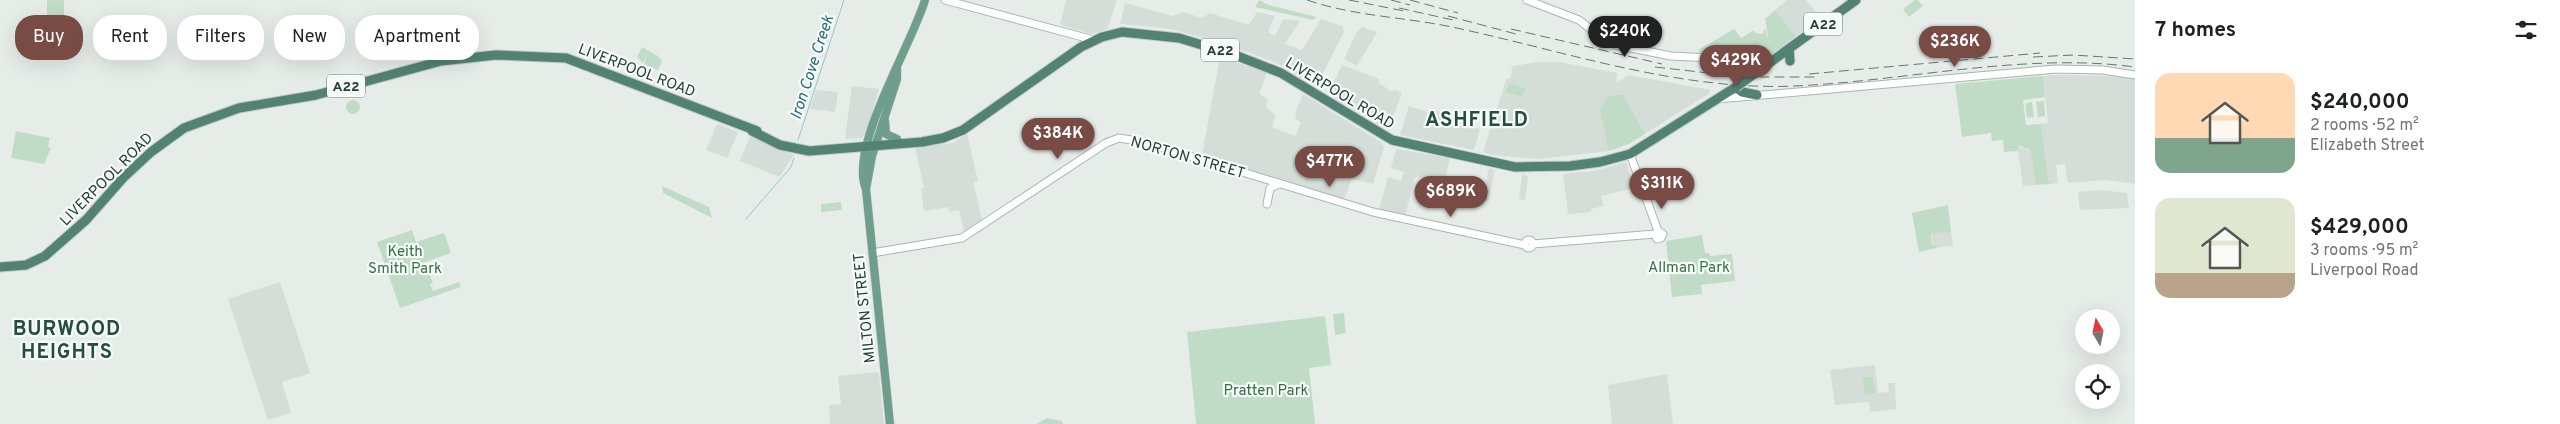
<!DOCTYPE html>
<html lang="en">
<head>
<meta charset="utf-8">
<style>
	:root { --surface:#fff; --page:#f2f2f2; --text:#202124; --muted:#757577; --accent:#784c45 }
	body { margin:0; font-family:Overpass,sans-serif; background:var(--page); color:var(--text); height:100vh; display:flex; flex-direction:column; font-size:19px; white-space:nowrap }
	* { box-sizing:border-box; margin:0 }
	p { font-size:16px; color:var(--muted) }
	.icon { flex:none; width:28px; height:28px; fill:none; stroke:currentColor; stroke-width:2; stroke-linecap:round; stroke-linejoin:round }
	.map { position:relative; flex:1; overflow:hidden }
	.sheet { display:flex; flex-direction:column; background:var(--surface); width:425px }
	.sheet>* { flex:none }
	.top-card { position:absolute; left:15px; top:15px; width:475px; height:45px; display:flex; gap:10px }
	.needle { width:32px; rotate:351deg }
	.buttons { position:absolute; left:2075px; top:309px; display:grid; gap:10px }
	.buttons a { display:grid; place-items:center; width:45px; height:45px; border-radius:50%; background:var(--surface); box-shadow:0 5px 20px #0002; font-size:25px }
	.price { position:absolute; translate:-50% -42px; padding:0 11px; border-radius:18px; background:var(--accent); color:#fff; font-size:16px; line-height:32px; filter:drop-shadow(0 1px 2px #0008) }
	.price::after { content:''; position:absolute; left:50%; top:30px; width:15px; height:11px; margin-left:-8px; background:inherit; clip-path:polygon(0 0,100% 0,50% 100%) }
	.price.selected { background:#222; color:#fff }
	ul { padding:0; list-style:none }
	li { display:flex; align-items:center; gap:15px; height:125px; padding:0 20px }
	li span { display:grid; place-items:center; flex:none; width:140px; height:100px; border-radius:15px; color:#555 }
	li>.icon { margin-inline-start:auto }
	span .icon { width:60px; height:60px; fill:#fffc; stroke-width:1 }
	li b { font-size:21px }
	h2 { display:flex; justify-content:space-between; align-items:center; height:60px; padding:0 20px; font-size:21px }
	.pill { padding:0 18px; border-radius:20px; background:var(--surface); box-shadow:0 5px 20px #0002; font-size:18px; line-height:45px }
	.pill.selected { background:var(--accent); color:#fff }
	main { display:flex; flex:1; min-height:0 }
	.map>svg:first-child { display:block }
</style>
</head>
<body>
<main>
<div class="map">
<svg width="2135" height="424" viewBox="0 0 2135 424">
	<rect width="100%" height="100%" fill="#e6ede9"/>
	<path fill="#d4ddd8" d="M 1066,0 L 1117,0 L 1107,29 L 1092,34 L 1060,25 Z
		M 1787,0 L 1806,0 L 1821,18 L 1796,36 L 1775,10 Z
		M 1125,3 L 1173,16 L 1183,12 L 1202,18 L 1210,13 L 1249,25 L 1257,12 L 1275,16 L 1268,32 L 1275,36 L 1283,19 L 1300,21 L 1285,44 L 1302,50 L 1321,19 L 1342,26 L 1344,32 L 1316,87 L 1275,62 L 1236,48 L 1172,29 L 1120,24 Z
		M 1362,27 L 1377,32 L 1357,66 L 1344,59 L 1357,32 Z
		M 1220,57 L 1267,73 L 1259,94 L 1268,99 L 1266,107 L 1275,115 L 1272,127 L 1295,136 L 1301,122 L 1295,119 L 1297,115 L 1295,114 L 1303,94 L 1382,143 L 1384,147 L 1373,184 L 1352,179 L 1344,199 L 1202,155 Z
		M 1539,62 L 1559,62 L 1617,73 L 1616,83 L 1629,75 L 1710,90 L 1710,93 L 1629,144 L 1609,151 L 1538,159 L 1492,155 L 1483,152 L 1506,80 L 1511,77 L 1512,66 Z
		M 1342,65 L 1379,79 L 1379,83 L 1392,92 L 1394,89 L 1402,93 L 1388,130 L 1328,94 Z
		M 2056,75 L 2107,76 L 2135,79 L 2135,184 L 2105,180 L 2068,183 L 2065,164 L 2056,165 L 2058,183 L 2049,184 L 2041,124 L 2048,123 L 2043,76 Z
		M 852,86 L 879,89 L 866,134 L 861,138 L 845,139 Z
		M 816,90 L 838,92 L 835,112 L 810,109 Z
		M 1409,106 L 1434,114 L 1436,111 L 1448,115 L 1446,122 L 1480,129 L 1474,150 L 1400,135 Z
		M 717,124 L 738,132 L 727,158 L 706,150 Z
		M 967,134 L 978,181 L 973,182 L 982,220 L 964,231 L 959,210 L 949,212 L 948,207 L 924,211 L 921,189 L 924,188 L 915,147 L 953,143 Z
		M 750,137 L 794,155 L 779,177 L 740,161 Z
		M 2017,145 L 2030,151 L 2036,185 L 2023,186 Z
		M 1396,149 L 1450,158 L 1444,183 L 1415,177 L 1405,216 L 1379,210 L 1388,177 L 1401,181 L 1404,172 L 1391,168 Z
		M 1626,162 L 1634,188 L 1601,196 L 1604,206 L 1591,209 L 1591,212 L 1568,214 L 1563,174 L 1594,171 Z
		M 1489,168 L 1495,170 L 1488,201 L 1482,200 Z
		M 1522,175 L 1528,176 L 1525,200 L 1519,199 Z
		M 2101,190 L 2127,193 L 2129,208 L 2080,210 L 2078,192 Z
		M 1937,232 L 1951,232 L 1953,245 L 1936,248 L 1935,245 L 1933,245 L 1931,233 Z
		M 280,282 L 310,373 L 282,382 L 291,413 L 268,420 L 228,299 Z
		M 2103,308 L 2104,317 L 2090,317 L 2089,309 Z
		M 1875,365 L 1878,393 L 1889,392 L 1888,383 L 1895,383 L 1896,409 L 1870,412 L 1869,402 L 1835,405 L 1830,370 Z
		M 877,372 L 879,373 L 884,424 L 830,424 L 829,405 L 841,404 L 838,376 Z
		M 1667,374 L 1673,424 L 1612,424 L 1608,385 Z"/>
	<path fill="#c1dcc6" d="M 47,0 L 64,0 L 64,20 L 47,20 Z
		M 1259,0 L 1269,5 L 1317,17 L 1313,20 L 1255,7 Z
		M 1915,0 L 1918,0 L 1923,6 L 1909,17 L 1903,9 Z
		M 1775,10 L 1796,36 L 1771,55 L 1758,57 L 1699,52 L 1700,49 L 1734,29 L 1741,38 L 1754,30 L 1755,33 L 1763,34 L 1765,28 L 1769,43 L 1765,19 Z
		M 642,47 L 658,56 L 662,62 L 658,70 L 644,64 L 647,55 L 643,63 L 637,57 Z
		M 2043,76 L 2045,97 L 2023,100 L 2026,125 L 2041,124 L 2049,184 L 2036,185 L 2030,150 L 2018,145 L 2018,151 L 2004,152 L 2003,140 L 1992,141 L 1991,133 L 1962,137 L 1955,84 Z
		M 650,78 L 663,84 L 665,80 L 684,89 L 682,94 L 649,81 Z
		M 1509,83 L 1525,88 L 1522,97 L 1506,92 Z
		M 1614,95 L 1623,95 L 1645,134 L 1628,144 L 1609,151 L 1600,110 L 1606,98 Z
		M346 107a7 7 0 1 1 14 0a7 7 0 1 1-14 0Z
		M 2044,101 L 2045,116 L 2038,117 L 2036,102 Z
		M 2032,102 L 2034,117 L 2027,118 L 2025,103 Z
		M 16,131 L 50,138 L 48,147 L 51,148 L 44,164 L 11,158 Z
		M 662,186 L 709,207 L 712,218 L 663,193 Z
		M 841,202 L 842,210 L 821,212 L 821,204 Z
		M 1948,205 L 1951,232 L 1931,233 L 1932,245 L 1936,245 L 1936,248 L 1919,252 L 1912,213 Z
		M 412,230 L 416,242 L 444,233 L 451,253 L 425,262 L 433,283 L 430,284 L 433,291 L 459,282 L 461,287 L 400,308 L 377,242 Z
		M 1702,235 L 1705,253 L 1709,253 L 1710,256 L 1732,254 L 1735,281 L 1701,285 L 1702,294 L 1672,297 L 1666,241 Z
		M 1344,313 L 1346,333 L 1335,335 L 1333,314 Z
		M 1325,316 L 1331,365 L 1309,368 L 1315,424 L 1196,424 L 1187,332 Z
		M 1863,377 L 1873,377 L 1875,394 L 1865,395 Z
		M 1047,418 L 1062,421 L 1063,424 L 1036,424 Z"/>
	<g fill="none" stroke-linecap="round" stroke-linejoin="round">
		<path stroke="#94c8cc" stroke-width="1" d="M 798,140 L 844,0
			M 746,219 L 791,167 L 794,158"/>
		<g stroke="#a5b8b0" stroke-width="9">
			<path id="secondary" d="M 945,0 L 1094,40
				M 1527,0 L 1579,20 L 1603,39 L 1616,45 L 1671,56 L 1772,61
				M 1718,99 L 2056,69 L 2103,70 L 2135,75
				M 1630,154 L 1658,231
				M 1267,204 L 1270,188 L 1279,184
				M 1655,234 L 1657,239 L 1661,238 L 1663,234 L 1658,231
				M1525 244a4 4 0 1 1 8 0a4 4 0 1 1-8 0Z
				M 1533,244 L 1655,234
				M 872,253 L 962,238 L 1106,143 L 1119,138 L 1144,142 L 1373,212 L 1525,245"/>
		</g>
		<g stroke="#c2c9c7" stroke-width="9">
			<path id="primary" d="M 885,121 L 886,134 L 897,139
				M 866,189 L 872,156 L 897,79 L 897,68
				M 890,424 L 866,189 C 848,147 912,45 925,0"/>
		</g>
		<g stroke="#c2c9c7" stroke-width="11">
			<path id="trunk" d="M 1789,49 L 1790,61
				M 1753,61 L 1755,68
				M 1772,61 L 1856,0
				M 752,131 L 780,145 L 809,151 L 922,142 L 943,138 L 963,130 L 1081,47 L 1102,37 L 1122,32 L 1179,38 L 1235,55 L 1281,73 L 1392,140 L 1515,167 L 1570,166 L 1600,162 L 1630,154 L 1736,87 L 1742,92 L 1757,95
				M 0,267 L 26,265 L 45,256 L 86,220 L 123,178 L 151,152 L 184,128 L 239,108 L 316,95 L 441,61 L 496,55 L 566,58 L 757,131"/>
		</g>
		<use href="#secondary" stroke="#fff" stroke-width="7"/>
		<use href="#primary" stroke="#6f9e8e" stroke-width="8"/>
		<use href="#trunk" stroke="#528274" stroke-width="9"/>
		<path stroke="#617971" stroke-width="1" stroke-dasharray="10 5" stroke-linecap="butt" d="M 1307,0 C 1353,16 1404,17 1452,27 C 1565,51 1678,91 1795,86 C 1906,81 2025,52 2135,67
			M 1349,0 L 1404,11
			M 1391,0 L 1410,5
			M 1410,0 L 1458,13
			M 1399,8 L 1453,20
			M 1448,16 L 1516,34
			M 1511,29 L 1662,64
			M 2033,57 L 2073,55 L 2135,59
			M 1655,67 L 1744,77 L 1816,77
			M 1809,74 L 2040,53"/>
		<g stroke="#c2c9c7" stroke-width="11" stroke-linecap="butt">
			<path id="trunk-bridge" d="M 1736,87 L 1772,61"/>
		</g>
		<use href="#trunk-bridge" stroke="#528274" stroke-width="9"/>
	</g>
	<g text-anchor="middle" stroke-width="4.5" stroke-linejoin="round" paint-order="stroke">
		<g fill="#f6faf8" stroke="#647670" stroke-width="1">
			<rect x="1804" y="12.5" width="38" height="23" rx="4"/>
			<rect x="1201" y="38.5" width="38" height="23" rx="4"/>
			<rect x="327" y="74.5" width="38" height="23" rx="4"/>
		</g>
		<g font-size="14" font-weight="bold" fill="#263e36">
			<text x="1823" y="29">A22</text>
			<text x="1220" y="55">A22</text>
			<text x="346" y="91">A22</text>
		</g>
		<g font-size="15" fill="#263e36" stroke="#f6faf8">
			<text transform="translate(637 70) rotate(21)" y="5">LIVERPOOL ROAD</text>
			<text transform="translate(1340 93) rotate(31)" y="5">LIVERPOOL ROAD</text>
			<text transform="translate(1188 157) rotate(16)" y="5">NORTON STREET</text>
			<text transform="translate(106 179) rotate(-45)" y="5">LIVERPOOL ROAD</text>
			<text transform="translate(864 308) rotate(-96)" y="5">MILTON STREET</text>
		</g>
		<g font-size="15" fill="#347147" stroke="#f6faf8">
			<text x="405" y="256">Keith<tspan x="405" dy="17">Smith Park</tspan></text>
			<text x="1689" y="272">Allman Park</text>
			<text x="1266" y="395">Pratten Park</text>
		</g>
		<g font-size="16" font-style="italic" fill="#266d74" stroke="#f6faf8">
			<text transform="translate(811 67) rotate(-72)" y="6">Iron Cove Creek</text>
		</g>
		<g font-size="20" font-weight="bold" letter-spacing="1" fill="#244e40" stroke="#f6faf8">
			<text x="1477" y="126">ASHFIELD</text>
			<text x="67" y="335">BURWOOD<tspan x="67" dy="23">HEIGHTS</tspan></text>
		</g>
	</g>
</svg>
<div class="buttons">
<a><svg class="needle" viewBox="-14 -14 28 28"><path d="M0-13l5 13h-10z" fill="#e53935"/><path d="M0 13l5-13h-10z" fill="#757577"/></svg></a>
<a><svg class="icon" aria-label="locate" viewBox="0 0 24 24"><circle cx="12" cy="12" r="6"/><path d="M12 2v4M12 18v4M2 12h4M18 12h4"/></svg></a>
</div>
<b class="price selected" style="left:1625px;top:58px">$240K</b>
<b class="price" style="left:1955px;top:68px">$236K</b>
<b class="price" style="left:1736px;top:87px">$429K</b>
<b class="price" style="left:1058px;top:160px">$384K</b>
<b class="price" style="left:1330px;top:188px">$477K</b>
<b class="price" style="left:1662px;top:210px">$311K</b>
<b class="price" style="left:1451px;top:218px">$689K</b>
<div class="top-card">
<a class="pill selected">Buy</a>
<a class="pill">Rent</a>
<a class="pill">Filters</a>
<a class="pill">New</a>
<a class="pill">Apartment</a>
</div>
</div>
<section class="sheet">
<h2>7 homes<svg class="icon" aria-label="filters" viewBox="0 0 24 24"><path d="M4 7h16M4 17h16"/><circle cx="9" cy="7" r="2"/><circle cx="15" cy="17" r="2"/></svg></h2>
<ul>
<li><span style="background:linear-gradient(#ffd9b3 65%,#7fa58c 0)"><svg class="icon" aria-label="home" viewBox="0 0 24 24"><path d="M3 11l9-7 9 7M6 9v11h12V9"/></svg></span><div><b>$240,000</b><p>2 rooms · 52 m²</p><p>Elizabeth Street</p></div></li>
<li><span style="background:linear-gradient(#dfe7d0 75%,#b9a48a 0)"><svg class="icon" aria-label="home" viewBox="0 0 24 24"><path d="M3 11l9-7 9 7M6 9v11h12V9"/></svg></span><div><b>$429,000</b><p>3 rooms · 95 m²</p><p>Liverpool Road</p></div></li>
</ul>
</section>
</main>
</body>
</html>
